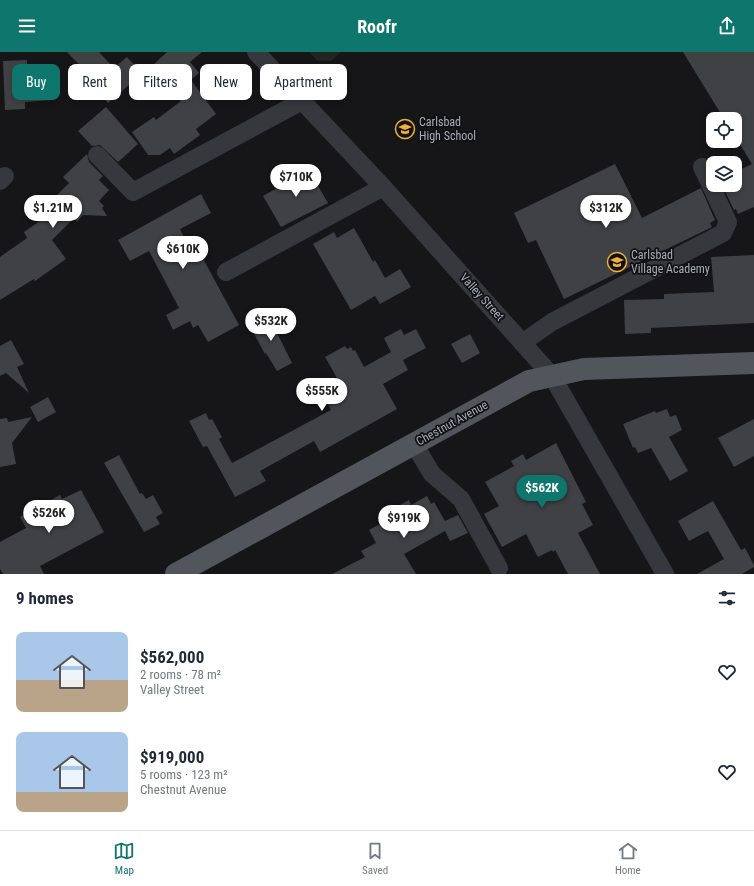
<!DOCTYPE html>
<html lang="en">
<head>
<meta charset="utf-8">
<style>
	:root { --surface:#fff; --page:#f2f2f3; --text:#1f2937; --muted:#747a83; --line:#e0e1e3; --accent:#0f766e }
	body { margin:0; font-family:"Roboto Condensed",sans-serif; background:var(--page); color:var(--text); height:100vh; display:flex; flex-direction:column; font-size:15px; white-space:nowrap }
	* { box-sizing:border-box; margin:0 }
	p { font-size:13px; color:var(--muted) }
	.icon { flex:none; width:22px; height:22px; fill:none; stroke:currentColor; stroke-width:2; stroke-linecap:round; stroke-linejoin:round }
	.map { position:relative; height:522px; overflow:hidden }
	.drawer { display:flex; flex-direction:column; background:var(--surface); flex:1 }
	.drawer>* { flex:none }
	.banner { position:absolute; left:12px; top:12px; width:400px; height:36px; display:flex; gap:8px }
	.buttons { position:absolute; left:706px; top:60px; display:grid; gap:8px }
	.buttons a { display:grid; place-items:center; width:36px; height:36px; border-radius:8px; background:var(--surface); box-shadow:0 2px 6px #0003; font-size:20px }
	.price { position:absolute; translate:-50% -34px; padding:0 9px; border-radius:14px; background:#fff; color:#222; font-size:13px; line-height:26px; filter:drop-shadow(0 1px 2px #0008) }
	.price::after { content:''; position:absolute; left:50%; top:24px; width:12px; height:9px; margin-left:-6px; background:inherit; clip-path:polygon(0 0,100% 0,50% 100%) }
	.price.selected { background:var(--accent); color:#fff }
	ul { padding:0; list-style:none }
	li { display:flex; align-items:center; gap:12px; height:100px; padding:0 16px }
	li span { display:grid; place-items:center; flex:none; width:112px; height:80px; border-radius:8px; color:#555 }
	li>.icon { margin-inline-start:auto }
	span .icon { width:48px; height:48px; fill:#fffc; stroke-width:1 }
	li b { font-size:17px }
	h2 { display:flex; justify-content:space-between; align-items:center; height:48px; padding:0 16px; font-size:17px }
	.tag { padding:0 14px; border-radius:8px; background:var(--surface); box-shadow:0 2px 6px #0003; font-size:14px; line-height:36px }
	.tag.selected { background:var(--accent); color:#fff }
	header { display:flex; justify-content:space-between; align-items:center; height:52px; padding:0 16px; background:var(--accent); color:#fff; font-size:18px; font-weight:700 }
	.dock { display:flex; justify-content:space-around; align-items:center; height:56px; border-top:1px solid var(--line); background:var(--surface); font-size:11px; color:var(--muted) }
	.dock a { display:grid; justify-items:center; gap:2px }
	.dock .selected { color:var(--accent) }
	.map>svg:first-child { display:block }
</style>
</head>
<body>
<header><svg class="icon" aria-label="menu" viewBox="0 0 24 24"><path d="M4 6h16M4 12h16M4 18h16"/></svg>Roofr<svg class="icon" aria-label="share" viewBox="0 0 24 24"><path d="M12 15V3M7 8l5-5 5 5M5 13v7h14v-7"/></svg></header>
<div class="map">
<svg width="754" height="522" viewBox="0 0 754 522">
	<rect width="100%" height="100%" fill="#161618"/>
	<path fill="#1e261f" d="M 309,0 L 341,0 L 331,9 L 318,9 Z"/>
	<path fill="#404145" d="M 67,0 L 99,0 L 114,16 L 127,5 L 142,22 L 108,51 L 93,34 L 97,31 Z
		M 167,0 L 202,0 L 190,10 L 199,21 L 191,28 L 216,62 L 196,77 L 200,83 L 174,102 L 170,96 L 160,103 L 148,103 L 132,80 L 154,65 L 156,68 L 181,49 L 151,15 Z
		M 683,0 L 754,0 L 754,155 L 738,162 L 736,157 L 734,158 L 722,133 L 735,133 L 735,120 L 752,112 L 735,84 L 735,67 L 724,67 Z
		M 27,8 L 27,17 L 51,16 L 52,48 L 25,50 L 25,57 L 5,58 L 3,9 Z
		M 106,55 L 138,92 L 118,110 L 100,93 L 92,94 L 78,79 Z
		M 87,102 L 89,110 L 103,124 L 99,128 L 109,138 L 99,149 L 104,154 L 102,156 L 107,164 L 83,163 L 77,170 L 74,166 L 52,188 L 66,207 L 35,229 L 34,227 L 0,248 L 0,205 L 27,186 L 24,180 L 37,171 L 57,151 L 53,147 L 69,131 L 63,125 Z
		M 615,112 L 642,166 L 701,136 L 715,168 L 710,171 L 712,175 L 564,247 L 536,188 L 528,191 L 514,161 Z
		M 307,115 L 328,151 L 281,175 L 263,144 L 298,124 L 296,121 Z
		M 201,142 L 211,161 L 180,177 L 194,206 L 201,203 L 239,273 L 208,290 L 198,273 L 193,276 L 190,269 L 173,278 L 166,263 L 179,256 L 149,199 L 130,209 L 118,188 Z
		M 354,176 L 373,210 L 375,208 L 385,226 L 400,217 L 411,235 L 380,252 L 375,244 L 351,258 L 313,192 L 334,180 L 337,186 Z
		M 754,203 L 754,271 L 651,276 L 651,281 L 625,282 L 624,248 L 664,247 L 664,242 L 714,240 L 711,205 Z
		M 268,263 L 292,311 L 277,319 L 266,301 L 265,302 L 249,272 Z
		M 401,277 L 404,283 L 416,277 L 426,296 L 403,308 L 408,318 L 383,332 L 397,357 L 320,400 L 314,389 L 260,419 L 266,429 L 235,445 L 207,394 L 203,395 L 189,369 L 206,361 L 209,368 L 212,367 L 222,385 L 219,387 L 232,411 L 331,358 L 327,350 L 345,340 L 325,305 L 345,294 L 347,297 L 351,295 L 353,299 L 355,298 L 364,315 L 391,300 L 384,286 Z
		M 470,282 L 480,301 L 462,311 L 451,292 Z
		M 11,288 L 24,312 L 17,315 L 29,341 L 6,321 L 0,324 L 0,294 Z
		M 48,345 L 56,360 L 38,370 L 30,355 Z
		M 667,357 L 670,365 L 676,363 L 682,378 L 669,385 L 688,419 L 670,429 L 651,396 L 638,401 L 635,395 L 633,396 L 623,372 L 655,359 L 656,361 Z
		M 32,365 L 12,391 L 16,412 L 0,415 L 0,367 L 7,366 L 8,370 Z
		M 754,367 L 754,404 L 734,415 L 718,386 Z
		M 556,391 L 586,450 L 582,452 L 593,473 L 578,481 L 600,522 L 568,522 L 555,498 L 553,500 L 552,498 L 538,505 L 526,482 L 502,495 L 484,462 L 499,454 L 485,430 L 514,414 L 511,409 L 523,402 L 526,408 Z
		M 119,403 L 140,442 L 142,441 L 146,447 L 153,443 L 163,461 L 156,465 L 160,472 L 144,480 L 104,411 Z
		M 81,438 L 104,480 L 40,514 L 44,522 L 3,522 L 0,517 L 0,490 L 26,476 L 20,465 L 60,443 L 62,447 Z
		M 427,444 L 431,452 L 434,450 L 445,469 L 458,463 L 468,481 L 450,489 L 445,479 L 404,502 L 416,522 L 332,522 L 365,505 L 361,499 L 376,491 L 369,478 L 400,461 L 396,455 L 409,448 L 411,453 Z
		M 713,449 L 741,498 L 745,496 L 754,513 L 754,515 L 742,522 L 697,522 L 724,507 L 708,479 L 689,489 L 678,469 Z"/>
	<g fill="none" stroke-linecap="round" stroke-linejoin="round">
		<path stroke="#37383d" stroke-width="18" d="M 256,0 L 383,135 L 552,324 L 665,522
			M 97,103 L 133,140 L 302,49
			M 0,129 L 5,124
			M 226,220 L 383,135
			M 522,291 L 552,270 L 723,181 L 728,170 L 702,115
			M 414,392 L 432,422 L 461,447 L 499,516"/>
		<path stroke="#53555c" stroke-width="22" d="M 176,522 L 529,329 L 584,317 L 754,311"/>
	</g>
	<defs>
		<g id="school-ring" transform="scale(1)"><circle r="9.5" fill="#111113" stroke="#f2b134" stroke-width="1.5"/><path d="M0-5L7-2L0 1L-7-2ZM-4 1L0 2.5L4 1V4Q0 6-4 4Z" fill="#f2b134"/></g>
	</defs>
	<g fill-rule="evenodd">
		<use href="#school-ring" x="405" y="77"/>
		<use href="#school-ring" x="617" y="210"/>
	</g>
	<g text-anchor="middle" stroke-width="3.5" stroke-linejoin="round" paint-order="stroke">
		<g font-size="12" fill="#a8adb8" stroke="#111113" text-anchor="start">
			<text x="419" y="74">Carlsbad<tspan x="419" dy="14">High School</tspan></text>
			<text x="631" y="207">Carlsbad<tspan x="631" dy="14">Village Academy</tspan></text>
		</g>
		<g font-size="12" fill="#a8adb8" stroke="#111113">
			<text transform="translate(482 245) rotate(48)" y="4">Valley Street</text>
			<text transform="translate(452 371) rotate(-29)" y="4">Chestnut Avenue</text>
		</g>
	</g>
</svg>
<div class="buttons">
<a><svg class="icon" aria-label="locate" viewBox="0 0 24 24"><circle cx="12" cy="12" r="6"/><path d="M12 2v4M12 18v4M2 12h4M18 12h4"/></svg></a>
<a><svg class="icon" aria-label="layers" viewBox="0 0 24 24"><path d="M12 4l9 5-9 5-9-5zM3 14l9 5 9-5"/></svg></a>
</div>
<b class="price" style="left:296px;top:146px">$710K</b>
<b class="price" style="left:53px;top:177px">$1.21M</b>
<b class="price" style="left:606px;top:177px">$312K</b>
<b class="price" style="left:183px;top:218px">$610K</b>
<b class="price" style="left:271px;top:290px">$532K</b>
<b class="price" style="left:322px;top:360px">$555K</b>
<b class="price selected" style="left:542px;top:457px">$562K</b>
<b class="price" style="left:49px;top:482px">$526K</b>
<b class="price" style="left:404px;top:487px">$919K</b>
<div class="banner">
<a class="tag selected">Buy</a>
<a class="tag">Rent</a>
<a class="tag">Filters</a>
<a class="tag">New</a>
<a class="tag">Apartment</a>
</div>
</div>
<section class="drawer">
<h2>9 homes<svg class="icon" aria-label="filters" viewBox="0 0 24 24"><path d="M4 7h16M4 17h16"/><circle cx="9" cy="7" r="2"/><circle cx="15" cy="17" r="2"/></svg></h2>
<ul>
<li><span style="background:linear-gradient(#a9c7e8 60%,#b9a48a 0)"><svg class="icon" aria-label="home" viewBox="0 0 24 24"><path d="M3 11l9-7 9 7M6 9v11h12V9"/></svg></span><div><b>$562,000</b><p>2 rooms · 78 m²</p><p>Valley Street</p></div><svg class="icon" aria-label="heart" viewBox="0 0 24 24"><path d="M12 20l-8-8c-3-5 5-10 8-4 3-6 11-1 8 4z"/></svg></li>
<li><span style="background:linear-gradient(#a9c7e8 75%,#b9a48a 0)"><svg class="icon" aria-label="home" viewBox="0 0 24 24"><path d="M3 11l9-7 9 7M6 9v11h12V9"/></svg></span><div><b>$919,000</b><p>5 rooms · 123 m²</p><p>Chestnut Avenue</p></div><svg class="icon" aria-label="heart" viewBox="0 0 24 24"><path d="M12 20l-8-8c-3-5 5-10 8-4 3-6 11-1 8 4z"/></svg></li>
</ul>
</section>
<nav class="dock">
<a class="selected"><svg class="icon" aria-label="map" viewBox="0 0 24 24"><path d="M3 6l6-2 6 2 6-2v14l-6 2-6-2-6 2zM9 4v14M15 6v14"/></svg>Map</a>
<a><svg class="icon" aria-label="saved" viewBox="0 0 24 24"><path d="M7 4h10v16l-5-4-5 4z"/></svg>Saved</a>
<a><svg class="icon" aria-label="home" viewBox="0 0 24 24"><path d="M3 11l9-7 9 7M6 9v11h12V9"/></svg>Home</a>
</nav>
</body>
</html>
